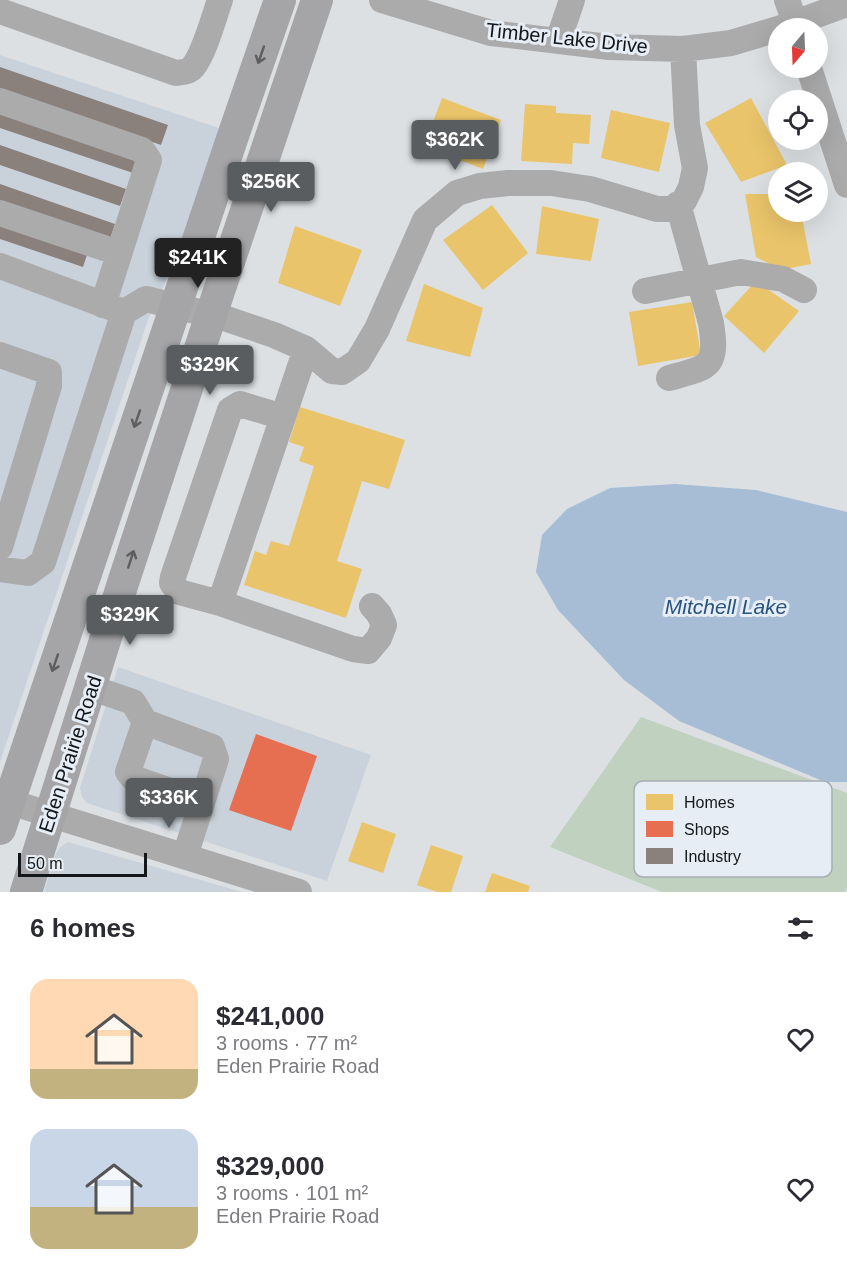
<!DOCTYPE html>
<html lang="en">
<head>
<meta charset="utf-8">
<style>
	:root { --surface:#fff; --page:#f7f7f7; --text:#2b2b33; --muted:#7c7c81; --accent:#5a5d60 }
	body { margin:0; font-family:Helvetica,sans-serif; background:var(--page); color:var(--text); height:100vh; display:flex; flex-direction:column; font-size:22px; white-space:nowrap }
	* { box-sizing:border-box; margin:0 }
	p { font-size:20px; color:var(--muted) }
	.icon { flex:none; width:33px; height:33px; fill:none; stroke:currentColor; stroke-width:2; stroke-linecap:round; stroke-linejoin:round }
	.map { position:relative; height:892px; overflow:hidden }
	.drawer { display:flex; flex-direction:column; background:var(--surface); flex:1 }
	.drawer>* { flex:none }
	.needle { width:39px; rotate:199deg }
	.tools { position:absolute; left:768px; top:18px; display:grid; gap:12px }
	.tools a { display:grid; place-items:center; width:60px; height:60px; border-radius:50%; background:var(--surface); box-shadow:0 6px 24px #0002; font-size:30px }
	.scale { position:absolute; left:18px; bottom:15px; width:129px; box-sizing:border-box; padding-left:6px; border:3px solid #141719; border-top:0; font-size:16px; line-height:21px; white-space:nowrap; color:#141719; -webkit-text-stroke:4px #e6edf4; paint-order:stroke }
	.price { position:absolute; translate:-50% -51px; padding:0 14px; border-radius:6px; background:var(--accent); color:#fff; font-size:20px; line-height:39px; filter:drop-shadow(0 2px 3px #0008) }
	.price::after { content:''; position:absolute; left:50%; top:36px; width:18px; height:14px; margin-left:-9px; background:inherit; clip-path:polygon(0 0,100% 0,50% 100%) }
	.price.on { background:#222; color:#fff }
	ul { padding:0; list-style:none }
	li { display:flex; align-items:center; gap:18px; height:150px; padding:0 30px }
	li span { display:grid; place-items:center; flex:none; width:168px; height:120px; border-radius:18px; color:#555 }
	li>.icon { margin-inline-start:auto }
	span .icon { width:72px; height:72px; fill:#fffc; stroke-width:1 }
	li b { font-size:26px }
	h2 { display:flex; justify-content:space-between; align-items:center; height:72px; padding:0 30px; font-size:26px }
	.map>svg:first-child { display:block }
</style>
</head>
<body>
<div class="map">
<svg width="847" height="892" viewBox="0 0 847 892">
	<rect width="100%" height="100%" fill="#dce0e3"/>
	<path fill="#c9d2da" d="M 0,55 L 234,133 L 148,320 L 0,762 Z
		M 118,667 L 371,755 L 327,881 L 87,803 L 82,797 L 80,788 Z
		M 68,842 L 242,892 L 44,892 L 55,856 L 59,848 Z"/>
	<path fill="#c1d1c0" d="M 641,717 L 847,793 L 847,887 L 845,892 L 662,892 L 550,847 Z"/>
	<path fill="#a7bdd6" d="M 675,484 L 756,490 L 847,512 L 847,782 L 825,782 L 679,721 L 624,680 L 558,610 L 536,572 L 542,535 L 567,509 L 610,488 Z"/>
	<path fill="#e9c46a" d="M 442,98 L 501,120 L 483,169 L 424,146 Z
		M 751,98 L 787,165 L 741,182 L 705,123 Z
		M 525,104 L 556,106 L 556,113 L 591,115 L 589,144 L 573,143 L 572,164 L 521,161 Z
		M 611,110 L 670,123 L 659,172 L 601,158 Z
		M 745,194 L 778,194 L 778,212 L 801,212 L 811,264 L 781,270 L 756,257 Z
		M 492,205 L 528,253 L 483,290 L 443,240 Z
		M 542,206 L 599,219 L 591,261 L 536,254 Z
		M 295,226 L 362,250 L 340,306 L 278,283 Z
		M 756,281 L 799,311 L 764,353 L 724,316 Z
		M 424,284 L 483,308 L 470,357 L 406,341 Z
		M 692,302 L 701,355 L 638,366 L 629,312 Z
		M 300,407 L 405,440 L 389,489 L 362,481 L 337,561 L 362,569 L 346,618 L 244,585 L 255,551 L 266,555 L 271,541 L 289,546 L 314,466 L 299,461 L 304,447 L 289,442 Z
		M 362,822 L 396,834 L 383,873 L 348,861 Z
		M 431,845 L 463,856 L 451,892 L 437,892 L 417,885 Z
		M 492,873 L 530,886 L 528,892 L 485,892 Z"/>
	<path fill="#e76f51" d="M 256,734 L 317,756 L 291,831 L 229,810 Z"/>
	<path fill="#8a817c" d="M 0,67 L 168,125 L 161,145 L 0,89 Z
		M 0,108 L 139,156 L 133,173 L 0,128 Z
		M 0,145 L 126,189 L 120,206 L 0,165 Z
		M 0,184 L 115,224 L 110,239 L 0,201 Z
		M 0,218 L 89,249 L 83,267 L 0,239 Z"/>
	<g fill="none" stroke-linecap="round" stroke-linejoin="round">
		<path stroke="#acabac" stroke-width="26" d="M 382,0 L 491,33 L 609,47 L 683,49 L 731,43 L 778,29
			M 787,0 L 797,28
			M 0,11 L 176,73 C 183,72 189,72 193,67 C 204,54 214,17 220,0
			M 781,28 L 847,4
			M 558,41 L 572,0
			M 809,68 L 847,185
			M 0,101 L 142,150 L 149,160 L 103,305
			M 0,213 L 119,253
			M 0,266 L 118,310
			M 645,291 L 741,272 L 783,279 L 804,290
			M 306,349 L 220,603 L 353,649 L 368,651 L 379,638 L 384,625 L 379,614 L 372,606
			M 0,355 L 49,372 L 49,386 L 0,547
			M 669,378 C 709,367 718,368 711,323 L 678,204
			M 0,569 L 28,573 L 43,562 L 124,312 L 146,299 L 224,318 L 274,335 L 306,349 L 332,371 L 342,372 L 358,361 L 377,329 L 425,220 L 457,193 L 480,186 L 508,183 L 551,183 L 590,189 L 657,209 L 671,209 L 684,201 L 691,187 L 695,168 L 687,125 L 683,49
			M 220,603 L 179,592 L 172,583 L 173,577 L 230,410 L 240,404 L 283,417
			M 92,688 L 133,702 L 145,722 L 212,747 L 216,759 L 185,856
			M 145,722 L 128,772 L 133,778 L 202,802
			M 0,799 L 299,892"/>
		<path stroke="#a5a4a6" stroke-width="32" d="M 0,829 L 234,133 L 280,0
			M 26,892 L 123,583 L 211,315 L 317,0"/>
	</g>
	<defs><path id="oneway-shaft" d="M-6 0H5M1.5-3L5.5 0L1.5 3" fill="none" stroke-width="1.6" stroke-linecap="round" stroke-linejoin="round" transform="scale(1.5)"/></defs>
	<g stroke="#5c5e60">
		<use href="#oneway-shaft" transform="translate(261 55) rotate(109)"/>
		<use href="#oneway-shaft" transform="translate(137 419) rotate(109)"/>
		<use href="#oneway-shaft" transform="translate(131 559) rotate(-72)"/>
		<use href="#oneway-shaft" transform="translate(55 663) rotate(109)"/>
	</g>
	<g text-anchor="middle" stroke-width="6" stroke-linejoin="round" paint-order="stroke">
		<g font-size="20" fill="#141719" stroke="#e6edf4">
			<text transform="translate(567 38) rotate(6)" y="7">Timber Lake Drive</text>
			<text transform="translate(70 754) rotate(-72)" y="7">Eden Prairie Road</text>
		</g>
		<g font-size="21" font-style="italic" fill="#295481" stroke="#e6edf4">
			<text x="726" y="614">Mitchell Lake</text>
		</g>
	</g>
	<rect x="634" y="781" width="198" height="96" rx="9" fill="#e6edf4" stroke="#a7adb2" stroke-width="1.5"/>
	<rect x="646" y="794" width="27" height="16" fill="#e9c46a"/>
	<rect x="646" y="821" width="27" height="16" fill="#e76f51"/>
	<rect x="646" y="848" width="27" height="16" fill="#8a817c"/>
	<g font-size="16" fill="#141719">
		<text x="684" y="808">Homes</text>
		<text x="684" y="835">Shops</text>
		<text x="684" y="862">Industry</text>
	</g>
</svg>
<div class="tools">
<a><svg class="needle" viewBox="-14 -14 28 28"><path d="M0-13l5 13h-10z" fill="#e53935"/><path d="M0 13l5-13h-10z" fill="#7c7c81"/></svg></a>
<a><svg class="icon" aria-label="locate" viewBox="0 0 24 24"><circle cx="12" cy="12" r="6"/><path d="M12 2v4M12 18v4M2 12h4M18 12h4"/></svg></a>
<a><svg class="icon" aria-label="layers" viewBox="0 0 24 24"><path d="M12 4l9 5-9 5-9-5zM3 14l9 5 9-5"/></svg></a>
</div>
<div class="scale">50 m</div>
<b class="price" style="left:455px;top:171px">$362K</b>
<b class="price" style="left:271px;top:213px">$256K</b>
<b class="price on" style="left:198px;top:289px">$241K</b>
<b class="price" style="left:210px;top:396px">$329K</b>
<b class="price" style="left:130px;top:646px">$329K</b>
<b class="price" style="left:169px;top:829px">$336K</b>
</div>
<section class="drawer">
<h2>6 homes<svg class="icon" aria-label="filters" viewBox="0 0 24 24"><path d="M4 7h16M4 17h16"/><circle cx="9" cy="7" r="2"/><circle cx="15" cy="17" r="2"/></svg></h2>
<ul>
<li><span style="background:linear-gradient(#ffd9b3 75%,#c2b280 0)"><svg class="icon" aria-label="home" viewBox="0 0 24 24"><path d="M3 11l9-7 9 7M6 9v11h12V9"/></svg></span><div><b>$241,000</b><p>3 rooms · 77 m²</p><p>Eden Prairie Road</p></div><svg class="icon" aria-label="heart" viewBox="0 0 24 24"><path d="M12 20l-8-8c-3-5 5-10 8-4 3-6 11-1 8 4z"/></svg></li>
<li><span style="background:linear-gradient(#c9d6e8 65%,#c2b280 0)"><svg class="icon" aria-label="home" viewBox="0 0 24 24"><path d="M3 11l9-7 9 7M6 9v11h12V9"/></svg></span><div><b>$329,000</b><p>3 rooms · 101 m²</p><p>Eden Prairie Road</p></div><svg class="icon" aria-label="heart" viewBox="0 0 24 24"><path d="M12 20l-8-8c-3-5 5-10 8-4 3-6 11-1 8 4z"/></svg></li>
</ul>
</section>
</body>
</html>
